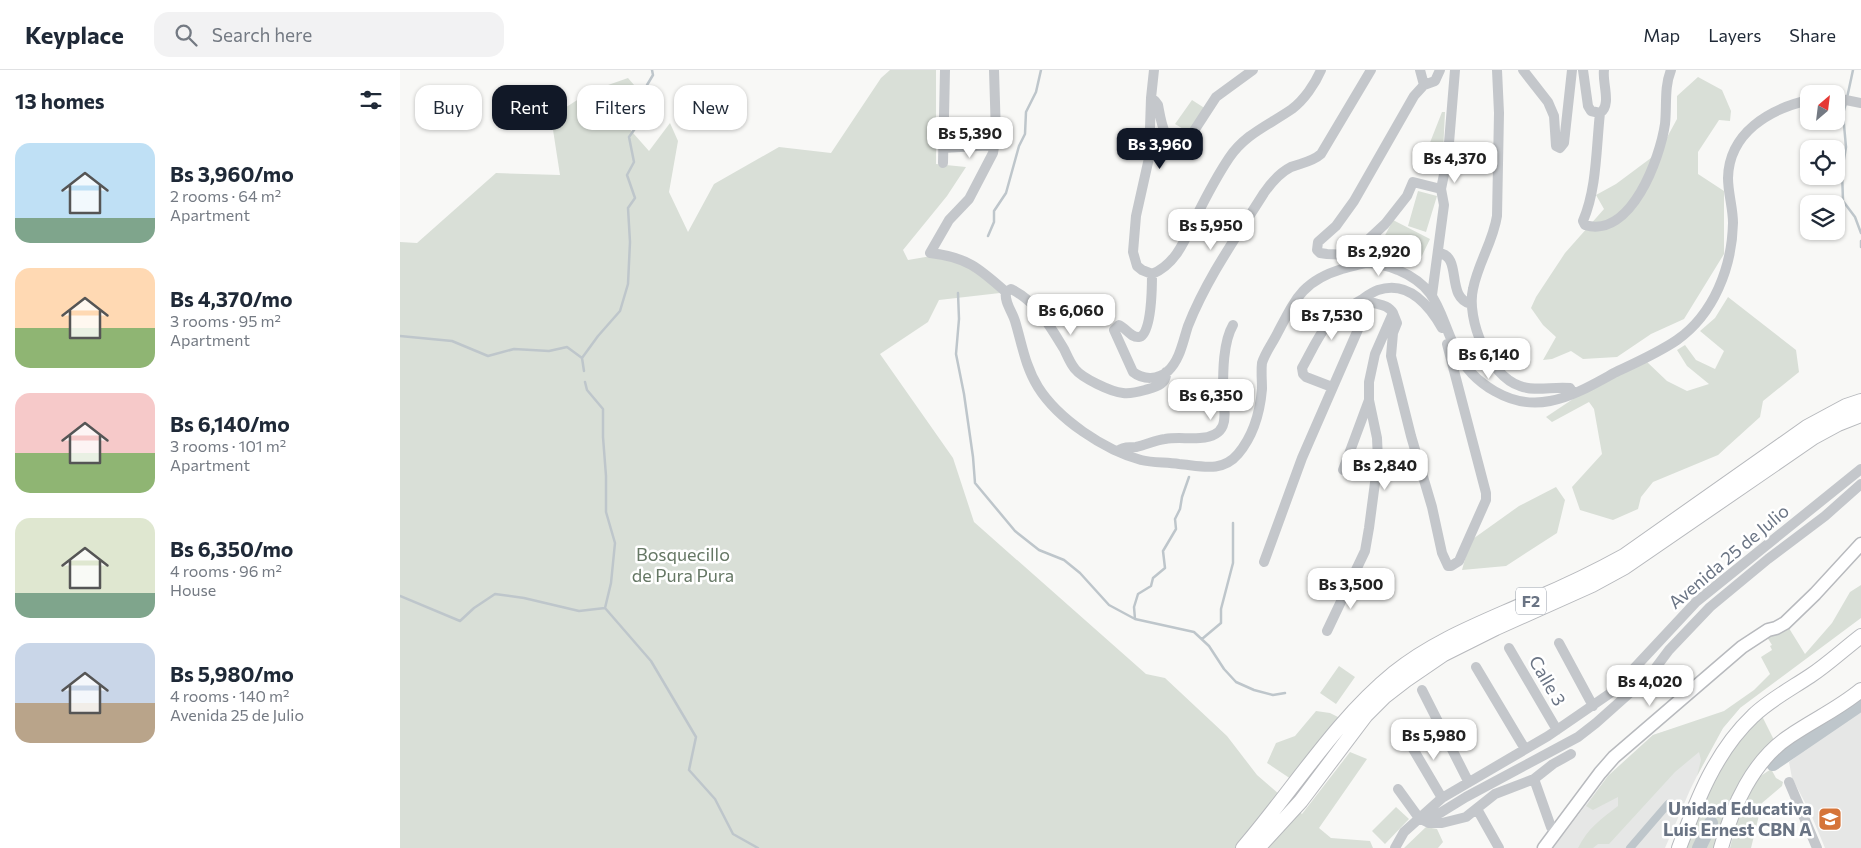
<!DOCTYPE html>
<html lang="en">
<head>
<meta charset="utf-8">
<style>
	:root { --surface:#fff; --page:#f2f2f3; --text:#1f2937; --muted:#747a83; --line:#e0e1e3; --accent:#111827 }
	body { margin:0; font-family:Commissioner,sans-serif; background:var(--page); color:var(--text); height:100vh; display:flex; flex-direction:column; font-size:19px; white-space:nowrap }
	* { box-sizing:border-box; margin:0 }
	p { font-size:16px; color:var(--muted) }
	.icon { flex:none; width:28px; height:28px; fill:none; stroke:currentColor; stroke-width:2; stroke-linecap:round; stroke-linejoin:round }
	.map { position:relative; flex:1; overflow:hidden }
	.drawer { display:flex; flex-direction:column; background:var(--surface); width:400px }
	.drawer>* { flex:none }
	.guide { position:absolute; left:15px; top:15px; width:475px; height:45px; display:flex; gap:10px }
	.needle { width:32px; rotate:28deg }
	.fabs { position:absolute; left:1400px; top:15px; display:grid; gap:10px }
	.fabs a { display:grid; place-items:center; width:45px; height:45px; border-radius:10px; background:var(--surface); box-shadow:0 1px 4px #0004; font-size:25px }
	.price { position:absolute; translate:-50% -42px; padding:0 11px; border-radius:10px; background:#fff; color:#222; font-size:16px; line-height:32px; filter:drop-shadow(0 1px 2px #0008) }
	.price::after { content:''; position:absolute; left:50%; top:30px; width:15px; height:11px; margin-left:-8px; background:inherit; clip-path:polygon(0 0,100% 0,50% 100%) }
	.price.current { background:var(--accent); color:#fff }
	ul { padding:0; list-style:none }
	li { display:flex; align-items:center; gap:15px; height:125px; padding:0 15px }
	li span { display:grid; place-items:center; flex:none; width:140px; height:100px; border-radius:15px; color:#555 }
	li>.icon { margin-inline-start:auto }
	span .icon { width:60px; height:60px; fill:#fffc; stroke-width:1 }
	li b { font-size:21px }
	h2 { display:flex; justify-content:space-between; align-items:center; height:60px; padding:0 15px; font-size:21px }
	.pill { padding:0 18px; border-radius:15px; background:var(--surface); box-shadow:0 1px 4px #0004; font-size:18px; line-height:45px }
	.pill.current { background:var(--accent); color:#fff }
	header { display:flex; align-items:center; gap:30px; box-sizing:border-box; height:70px; padding:0 25px; background:var(--surface); border-bottom:1px solid var(--line) }
	header strong { font-size:24px }
	nav { display:flex; gap:28px; margin-inline-start:auto; font-size:18px }
	.search { width:350px; height:45px; background:var(--page); display:flex; align-items:center; gap:12px; box-sizing:border-box; padding:0 18px; border-radius:15px; color:var(--muted); font-size:19px }
	main { display:flex; flex:1; min-height:0 }
	.map>svg:first-child { display:block }
</style>
</head>
<body>
<header>
<strong>Keyplace</strong>
<div class="search"><svg class="icon" aria-label="search" viewBox="0 0 24 24"><circle cx="10" cy="10" r="6"/><path d="M15 15l6 6"/></svg>Search here</div>
<nav><a>Map</a><a>Layers</a><a>Share</a></nav>
</header>
<main>
<section class="drawer">
<h2>13 homes<svg class="icon" aria-label="filters" viewBox="0 0 24 24"><path d="M4 7h16M4 17h16"/><circle cx="9" cy="7" r="2"/><circle cx="15" cy="17" r="2"/></svg></h2>
<ul>
<li><span style="background:linear-gradient(#bfe0f5 75%,#7fa58c 0)"><svg class="icon" aria-label="home" viewBox="0 0 24 24"><path d="M3 11l9-7 9 7M6 9v11h12V9"/></svg></span><div><b>Bs 3,960/mo</b><p>2 rooms · 64 m²</p><p>Apartment</p></div></li>
<li><span style="background:linear-gradient(#ffd9b3 60%,#8fb573 0)"><svg class="icon" aria-label="home" viewBox="0 0 24 24"><path d="M3 11l9-7 9 7M6 9v11h12V9"/></svg></span><div><b>Bs 4,370/mo</b><p>3 rooms · 95 m²</p><p>Apartment</p></div></li>
<li><span style="background:linear-gradient(#f6c9c9 60%,#8fb573 0)"><svg class="icon" aria-label="home" viewBox="0 0 24 24"><path d="M3 11l9-7 9 7M6 9v11h12V9"/></svg></span><div><b>Bs 6,140/mo</b><p>3 rooms · 101 m²</p><p>Apartment</p></div></li>
<li><span style="background:linear-gradient(#dfe7d0 75%,#7fa58c 0)"><svg class="icon" aria-label="home" viewBox="0 0 24 24"><path d="M3 11l9-7 9 7M6 9v11h12V9"/></svg></span><div><b>Bs 6,350/mo</b><p>4 rooms · 96 m²</p><p>House</p></div></li>
<li><span style="background:linear-gradient(#c9d6e8 60%,#b9a48a 0)"><svg class="icon" aria-label="home" viewBox="0 0 24 24"><path d="M3 11l9-7 9 7M6 9v11h12V9"/></svg></span><div><b>Bs 5,980/mo</b><p>4 rooms · 140 m²</p><p>Avenida 25 de Julio</p></div></li>
</ul>
</section>
<div class="map">
<svg width="1461" height="778" viewBox="0 0 1461 778">
	<rect width="100%" height="100%" fill="#f8f8f6"/>
	<path fill="#e6e7e6" d="M 1340,638 L 1323,658 L 1311,678 L 1290,720 L 1265,778 L 1153,778 L 1208,706 L 1253,665 Z
		M 1461,642 L 1461,778 L 1425,778 L 1410,742 L 1392,708 L 1389,692 L 1419,669 Z"/>
	<path fill="#d9dfd7" d="M 490,0 L 536,0 L 536,94 L 566,97 L 547,126 L 503,180 L 508,190 L 543,184 L 569,193 L 600,223 L 539,230 L 528,252 L 480,284 L 553,388 L 574,452 L 746,604 L 765,608 L 827,666 L 857,705 L 902,744 L 950,682 L 967,689 L 919,758 L 931,768 L 970,771 L 973,778 L 0,778 L 0,172 L 17,173 L 96,103 L 160,105 L 151,47 L 191,21 L 228,8 L 247,30 L 226,55 L 249,81 L 270,53 L 278,71 L 269,122 L 288,162 L 314,114 L 379,77 L 431,83 L 481,8 Z
		M 1298,7 L 1322,20 L 1331,41 L 1330,51 L 1319,50 L 1298,82 L 1298,104 L 1324,121 L 1324,184 L 1284,249 L 1251,264 L 1217,287 L 1183,289 L 1171,281 L 1152,289 L 1143,290 L 1156,267 L 1143,255 L 1131,238 L 1136,227 L 1165,183 L 1204,139 L 1196,125 L 1216,114 L 1259,82 L 1277,49 L 1277,26 Z
		M 792,30 L 806,39 L 790,63 L 775,54 Z
		M 1042,42 L 1045,42 L 1042,103 L 1036,104 L 1023,98 L 1022,93 Z
		M 1018,121 L 1037,126 L 1026,162 L 1008,156 Z
		M 993,150 L 1030,169 L 1019,192 L 981,173 Z
		M 1328,227 L 1396,280 L 1399,302 L 1363,331 L 1360,347 L 1318,385 L 1253,412 L 1241,427 L 1238,439 L 1213,450 L 1180,440 L 1172,417 L 1202,384 L 1194,339 L 1189,332 L 1152,352 L 1146,347 L 1185,321 L 1246,291 L 1267,311 L 1287,321 L 1309,314 L 1287,296 L 1277,280 L 1285,275 L 1296,290 L 1315,299 L 1324,281 L 1300,261 L 1315,248 Z
		M 1156,417 L 1165,430 L 1157,463 L 1106,496 L 1062,500 L 1070,471 L 1119,436 Z
		M 1461,515 L 1461,548 L 1340,638 L 1323,658 L 1297,706 L 1301,690 L 1299,682 L 1275,702 L 1209,774 L 1198,774 L 1193,778 L 1178,778 C 1188,758 1201,749 1218,736 L 1218,727 L 1193,740 L 1186,736 L 1208,706 L 1253,665 L 1324,641 L 1354,620 L 1370,604 L 1361,587 L 1372,580 L 1370,576 L 1372,575 L 1367,567 L 1387,555 L 1405,584 L 1432,553 L 1450,522 Z
		M 939,596 L 955,607 L 936,634 L 920,623 Z
		M 916,641 L 930,643 L 940,648 L 891,709 L 867,693 L 876,673 L 895,666 Z
		M 1362,646 L 1374,670 L 1315,778 L 1304,778 L 1316,752 L 1309,748 L 1294,778 L 1285,778 L 1315,705 L 1330,680 Z
		M 1371,699 L 1376,708 L 1383,712 L 1382,716 L 1362,733 L 1351,778 L 1330,778 C 1336,756 1341,729 1355,711 C 1359,706 1366,703 1371,699 Z
		M 996,737 L 1009,749 L 985,774 L 972,761 Z
		M 1026,757 L 1037,759 L 1043,772 L 1038,778 L 1004,778 Z"/>
	<g fill="none" stroke-linecap="round" stroke-linejoin="round">
		<path stroke="#bec6cb" stroke-width="2.5" d="M 1447,28 L 1453,0
			M 1446,33 L 1443,44 L 1446,77 L 1442,101 L 1443,131 L 1455,147 L 1461,163
			M 588,166 L 594,152 L 594,141 L 606,123 L 619,76 L 625,64 L 626,42 L 636,22 L 641,0
			M 1461,171 L 1461,177
			M 558,223 L 559,249 L 556,284 L 564,324 L 573,387 L 575,413 L 615,461 L 639,480 L 664,490 L 680,503 L 709,535 L 735,549 L 794,562 L 809,576 L 824,599 L 836,612 L 854,620 L 873,625 L 885,623
			M 0,266 L 52,271 L 88,286 L 114,279 L 149,281 L 167,277 L 182,288
			M 184,301 L 182,288 L 198,266 L 220,241 L 228,214 L 230,172 L 228,138 L 235,128 L 227,105 L 234,92 L 229,67 L 244,46 L 247,15 L 253,5 L 252,0
			M 185,312 L 187,320 L 203,339 L 203,367 L 206,406 L 206,442 L 215,473 L 211,513 L 205,538 L 251,591 L 296,667 L 289,700 L 315,729 L 333,764 L 358,778
			M 0,526 L 60,551 L 74,538 L 95,524 L 124,528 L 179,541 L 205,538
			M 735,549 L 734,537 L 738,524 L 751,516 L 753,508 L 765,498 L 763,481 L 776,459 L 775,449 L 780,439 L 782,427 L 789,407
			M 802,569 L 821,553 L 821,539 L 833,493 L 833,453"/>
		<path stroke="#bec6cb" stroke-width="8" d="M 1230,778 L 1268,734"/>
		<path stroke="#bec6cb" stroke-width="14" d="M 1373,694 L 1461,634
			M 1299,778 L 1311,753"/>
		<g stroke="#b8babe" stroke-width="15">
			<path id="major" d="M 1144,778 L 1200,703 L 1214,687 L 1342,577 L 1368,560 L 1376,558 L 1385,553 L 1415,524 L 1461,474"/>
		</g>
		<g stroke="#b7b9bd" stroke-width="16">
			<path id="highway" d="M 843,778 C 893,720 935,651 994,603 C 1036,569 1087,551 1135,529 C 1166,516 1195,502 1224,486 L 1407,357 L 1446,336 L 1461,331
				M 858,778 L 901,731 L 966,645 L 984,627 L 1006,610 L 1044,584 L 1096,558 L 1192,515 L 1225,497 L 1414,367 L 1438,354 L 1461,345
				M 1279,778 C 1297,730 1315,682 1353,646 C 1368,631 1392,618 1410,606 C 1428,594 1444,579 1461,566
				M 1321,778 C 1332,737 1353,690 1390,666 C 1415,649 1438,639 1461,620"/>
		</g>
		<path stroke="#c4c7cb" stroke-width="10" d="M 594,0 L 596,65 L 593,83 L 569,129 L 549,150 L 530,183 C 567,187 579,198 606,222 C 604,232 612,241 615,251 C 622,274 625,296 638,317 C 658,349 704,380 741,390 C 753,393 766,392 779,394 C 801,396 822,403 838,384 C 854,365 860,342 862,319 C 862,310 861,301 862,293 C 865,283 872,274 877,264 C 895,230 902,211 942,199 C 950,197 958,194 967,193 C 978,193 988,196 998,200 C 1040,218 1038,243 1056,280 C 1072,314 1112,339 1150,331 C 1172,327 1194,314 1214,303 C 1235,293 1258,283 1277,270 C 1314,244 1332,197 1333,153 C 1333,138 1328,123 1328,108 C 1329,63 1369,39 1409,30
			M 754,0 L 751,28 L 749,88 L 736,146 L 733,182 L 737,196 L 742,200 L 752,204 C 777,194 786,167 797,145 C 807,125 817,106 829,88 C 845,64 869,55 892,39 C 904,30 915,14 921,0
			M 1020,0 L 1024,15
			M 1040,0 L 1035,11 L 1024,15 L 1014,26 L 954,131 L 936,156 L 918,172 L 917,180 L 920,183 L 927,184 L 949,185 L 955,182 L 985,154 L 1007,126 L 1013,112 L 1041,119
			M 1097,0 L 1099,43 L 1097,146 C 1093,172 1078,193 1073,219 C 1066,249 1089,306 1120,316 C 1136,322 1153,316 1170,318 L 1173,323
			M 1123,0 L 1148,32 L 1154,46 L 1156,76 L 1160,78 L 1164,73 L 1172,0
			M 1183,0 L 1188,36 L 1191,41 L 1200,43 C 1212,35 1202,13 1204,0
			M 751,28 L 755,31 L 758,35 C 761,50 763,73 781,75 L 788,70 L 816,27 L 853,0
			M 1436,28 L 1461,33
			M 1200,43 C 1196,79 1197,118 1183,151 L 1185,155 C 1231,169 1260,88 1265,54 C 1267,36 1264,17 1271,0
			M 543,78 L 595,75
			M 543,93 L 545,0
			M 1039,183 C 1063,186 1045,228 1071,234
			M 752,204 C 752,215 752,266 739,267 C 731,268 726,258 719,255 L 714,260 L 733,302 C 743,310 758,310 768,301 C 780,290 783,271 788,256 C 807,208 837,166 864,123 C 871,113 879,103 891,97 C 901,93 912,92 921,84 L 971,0
			M 606,222 L 611,219 C 636,231 650,256 664,279 C 667,285 670,293 675,299 C 682,308 711,322 723,323 C 730,324 738,322 745,320 C 755,317 767,315 766,302
			M 1032,225 L 1044,135 L 1041,119 L 1048,85 L 1055,0
			M 993,243 L 997,253 L 993,263 L 991,286 L 1011,366 L 1032,437 L 1042,483 L 1048,496 L 1051,496 L 1059,491 L 1062,484 L 1086,430 L 1086,423 L 1047,274
			M 932,317 L 906,307 L 903,304 L 902,298 C 910,284 917,268 927,255 C 936,243 949,237 961,230 C 967,226 972,222 978,220 C 1008,210 1029,235 1042,258
			M 718,381 C 724,376 729,378 736,377 C 746,375 755,370 765,369 C 777,367 788,369 800,368 C 832,366 824,343 823,322 C 823,302 823,272 833,255
			M 943,400 L 969,330 L 969,312 L 975,284 L 993,243 C 986,232 974,236 965,229
			M 864,492 L 902,388 L 970,232
			M 927,561 L 965,481 L 969,458 L 978,390 L 977,368 L 969,330
			M 1159,573 L 1193,636
			M 1109,578 L 1157,660
			M 1076,597 L 1125,679
			M 1022,620 L 1068,711
			M 1006,667 L 1042,728
			M 1134,709 L 1151,757 L 1157,761
			M 1389,712 L 1417,778
			M 998,719 L 1019,748 L 1029,753 L 1042,753 L 1066,747 L 1095,724 L 1134,709 L 1153,694 L 1171,684
			M 1077,739 L 1099,778
			M 1020,747 L 1040,743 L 1066,727 L 1178,667 L 1196,653 L 1251,604 L 1269,580 L 1310,537 L 1368,489 L 1425,446 L 1461,414
			M 995,778 L 1004,762 L 1042,728 L 1148,666 L 1212,622 L 1296,532 L 1461,399"/>
		<use href="#major" stroke="#fff" stroke-width="12"/>
		<use href="#highway" stroke="#fff" stroke-width="14"/>
	</g>
	<defs>
		<g id="school-square" transform="scale(1.25)"><rect x="-9" y="-9" width="18" height="18" rx="4" fill="#d57439" stroke="#fff"/><path d="M0-5L7-2L0 1L-7-2ZM-4 1L0 2.5L4 1V4Q0 6-4 4Z" fill="#fff"/></g>
	</defs>
	<g fill-rule="evenodd">
		<use href="#school-square" x="1430" y="749"/>
	</g>
	<g text-anchor="middle" stroke-width="5" stroke-linejoin="round" paint-order="stroke">
		<rect fill="#fff" stroke="#979ea9" stroke-width="1" x="1116" y="517.5" width="30" height="27" rx="4"/>
		<g font-size="16" font-weight="bold" fill="#6a7484">
			<text x="1131" y="537">F2</text>
		</g>
		<g font-size="18" fill="#657764" stroke="#fff">
			<text x="283" y="491">Bosquecillo<tspan x="283" dy="21">de Pura Pura</tspan></text>
		</g>
		<g font-size="18" fill="#6a7484" stroke="#fff">
			<text transform="translate(1329 487) rotate(-40)" y="6">Avenida 25 de Julio</text>
			<text transform="translate(1147 611) rotate(60)" y="6">Calle 3</text>
		</g>
		<g font-size="18" font-weight="bold" fill="#6a7484" stroke="#fff" text-anchor="end">
			<text x="1412" y="745">Unidad Educativa<tspan x="1412" dy="21">Luis Ernest CBN A</tspan></text>
		</g>
	</g>
</svg>
<div class="fabs">
<a><svg class="needle" viewBox="-14 -14 28 28"><path d="M0-13l5 13h-10z" fill="#e53935"/><path d="M0 13l5-13h-10z" fill="#747a83"/></svg></a>
<a><svg class="icon" aria-label="locate" viewBox="0 0 24 24"><circle cx="12" cy="12" r="6"/><path d="M12 2v4M12 18v4M2 12h4M18 12h4"/></svg></a>
<a><svg class="icon" aria-label="layers" viewBox="0 0 24 24"><path d="M12 4l9 5-9 5-9-5zM3 14l9 5 9-5"/></svg></a>
</div>
<b class="price" style="left:570px;top:89px">Bs 5,390</b>
<b class="price current" style="left:760px;top:100px">Bs 3,960</b>
<b class="price" style="left:1055px;top:114px">Bs 4,370</b>
<b class="price" style="left:811px;top:181px">Bs 5,950</b>
<b class="price" style="left:979px;top:207px">Bs 2,920</b>
<b class="price" style="left:671px;top:266px">Bs 6,060</b>
<b class="price" style="left:932px;top:271px">Bs 7,530</b>
<b class="price" style="left:1089px;top:310px">Bs 6,140</b>
<b class="price" style="left:811px;top:351px">Bs 6,350</b>
<b class="price" style="left:985px;top:421px">Bs 2,840</b>
<b class="price" style="left:951px;top:540px">Bs 3,500</b>
<b class="price" style="left:1250px;top:637px">Bs 4,020</b>
<b class="price" style="left:1034px;top:691px">Bs 5,980</b>
<div class="guide">
<a class="pill">Buy</a>
<a class="pill current">Rent</a>
<a class="pill">Filters</a>
<a class="pill">New</a>
</div>
</div>
</main>
</body>
</html>
